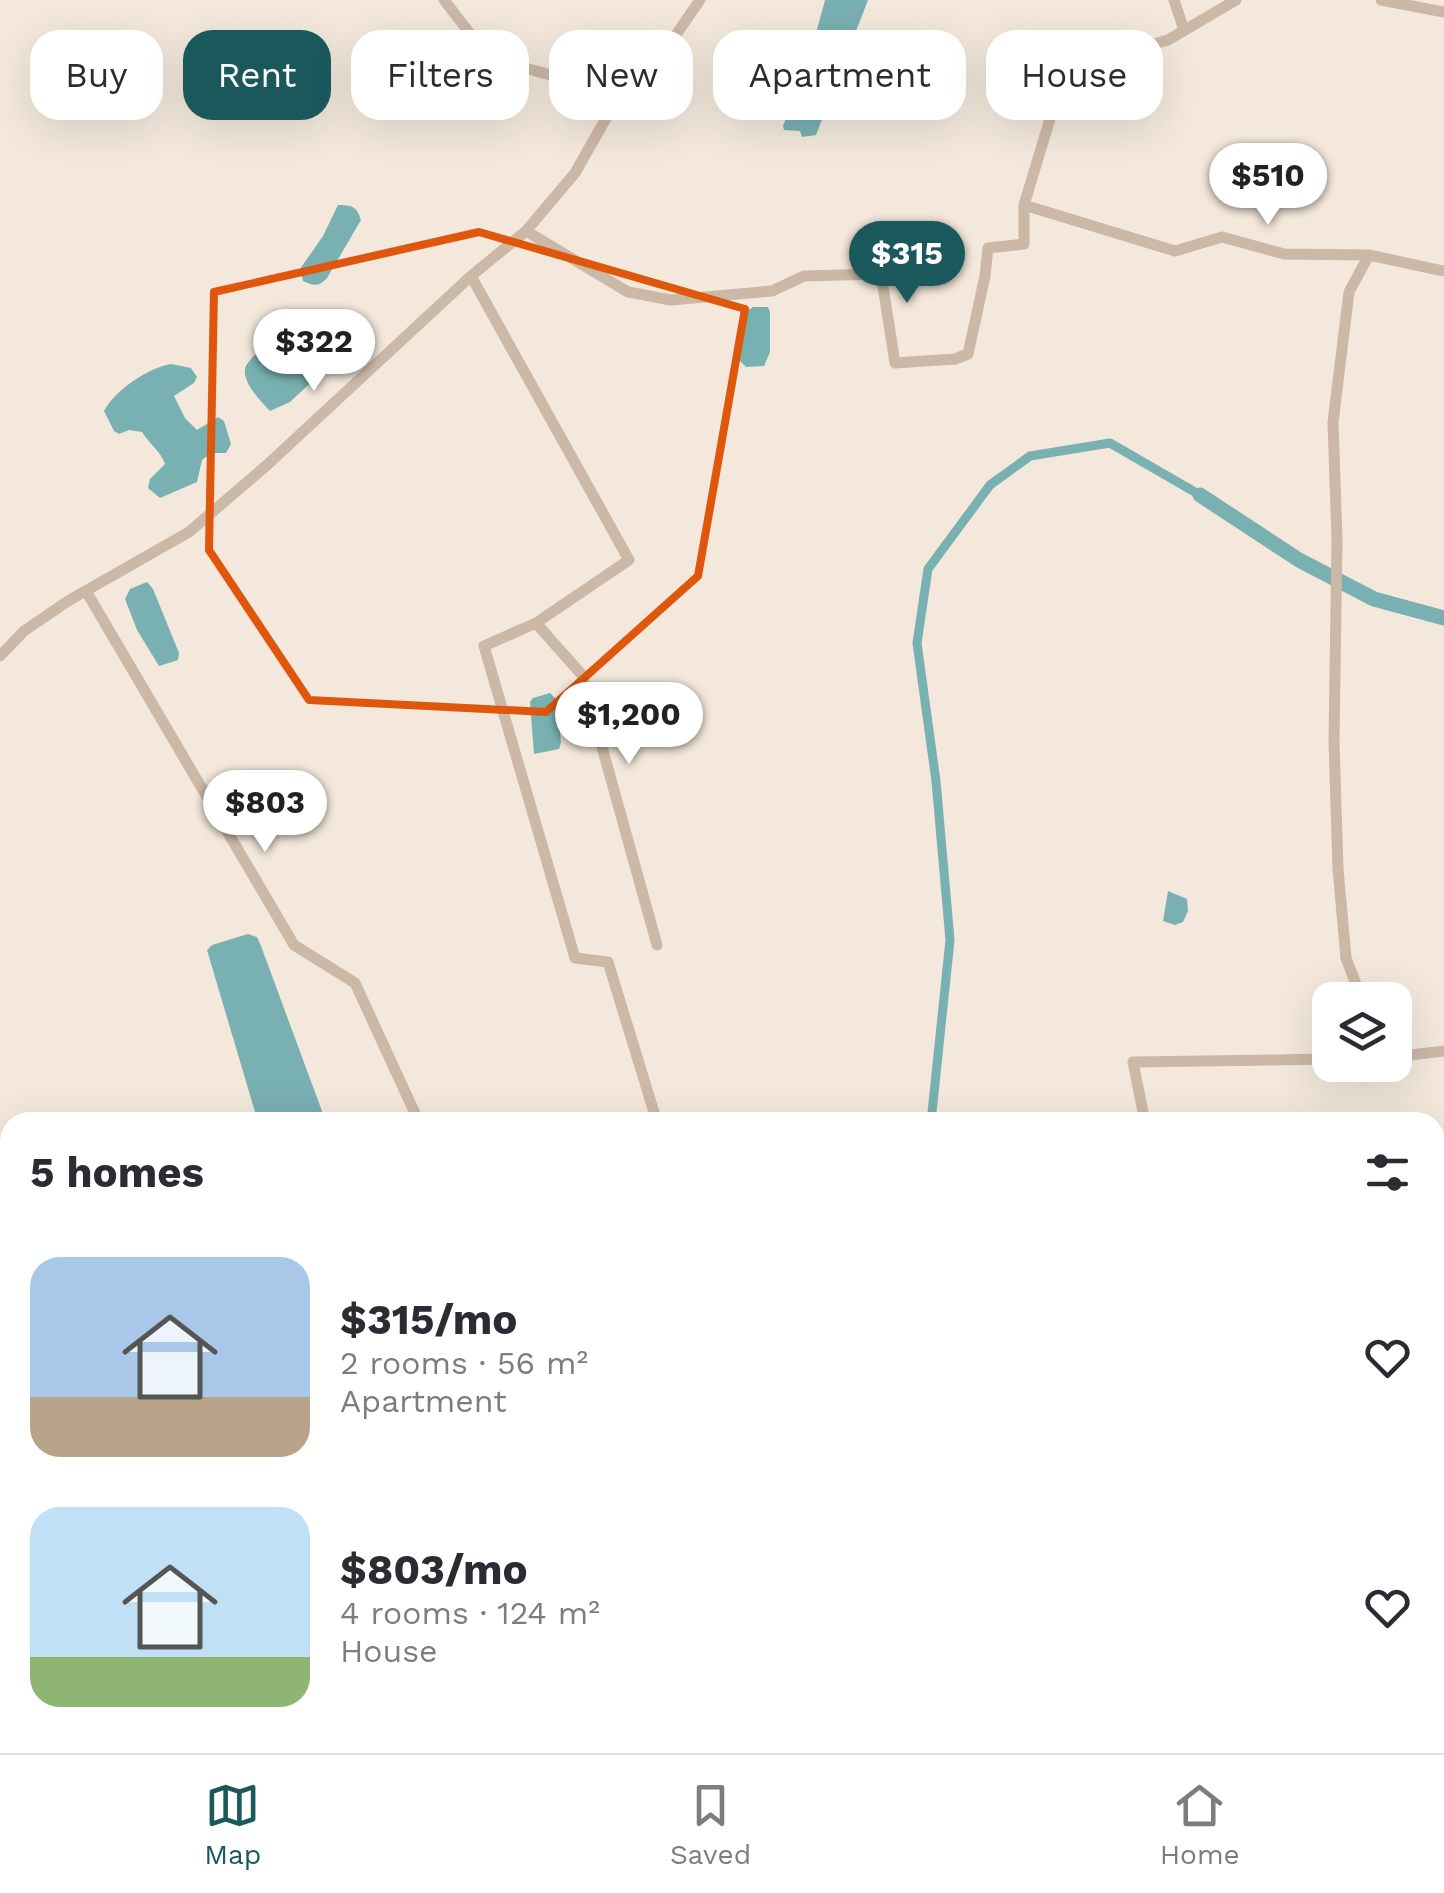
<!DOCTYPE html>
<html lang="en">
<head>
<meta charset="utf-8">
<style>
	:root { --surface:#fff; --page:#f2f2f3; --text:#2b2b33; --muted:#7c7c81; --line:#e1e1e2; --accent:#1b585c }
	body { margin:0; font-family:"Work Sans",sans-serif; background:var(--page); color:var(--text); height:100vh; display:flex; flex-direction:column; font-size:38px; white-space:nowrap }
	* { box-sizing:border-box; margin:0 }
	p { font-size:32px; color:var(--muted) }
	.icon { flex:none; width:55px; height:55px; fill:none; stroke:currentColor; stroke-width:2; stroke-linecap:round; stroke-linejoin:round }
	.map { position:relative; flex:1; overflow:hidden }
	.panel { position:absolute; left:0px; top:1112px; width:1445px; height:642px; display:flex; flex-direction:column; background:var(--surface); border-radius:30px 30px 0 0; box-shadow:0 10px 40px #0002 }
	.panel>* { flex:none }
	.top-card { position:absolute; left:30px; top:30px; width:1385px; height:90px; display:flex; gap:20px }
	.controls { position:absolute; left:1312px; top:982px; display:grid; gap:20px }
	.controls a { display:grid; place-items:center; width:100px; height:100px; border-radius:20px; background:var(--surface); box-shadow:0 10px 40px #0002; font-size:50px }
	.price { position:absolute; translate:-50% -85px; padding:0 22px; border-radius:35px; background:#fff; color:#222; font-size:32px; line-height:65px; filter:drop-shadow(0 2px 5px #0008) }
	.price::after { content:''; position:absolute; left:50%; top:60px; width:30px; height:22px; margin-left:-15px; background:inherit; clip-path:polygon(0 0,100% 0,50% 100%) }
	.price.current { background:var(--accent); color:#fff }
	ul { padding:0; list-style:none }
	li { display:flex; align-items:center; gap:30px; height:250px; padding:0 30px }
	li span { display:grid; place-items:center; flex:none; width:280px; height:200px; border-radius:30px; color:#555 }
	li>.icon { margin-inline-start:auto }
	span .icon { width:120px; height:120px; fill:#fffc; stroke-width:1 }
	li b { font-size:42px }
	h2 { display:flex; justify-content:space-between; align-items:center; height:120px; padding:0 30px; font-size:42px }
	.chip { padding:0 35px; border-radius:30px; background:var(--surface); box-shadow:0 10px 40px #0002; font-size:35px; line-height:90px }
	.chip.current { background:var(--accent); color:#fff }
	.dock { display:flex; justify-content:space-around; align-items:center; height:140px; border-top:2px solid var(--line); background:var(--surface); font-size:28px; color:var(--muted) }
	.dock a { display:grid; justify-items:center; gap:5px }
	.dock .current { color:var(--accent) }
	.map>svg:first-child { display:block }
</style>
</head>
<body>
<div class="map">
<svg width="1444" height="1753" viewBox="0 0 1444 1753">
	<rect width="100%" height="100%" fill="#f3e8db"/>
	<path fill="#79b0b2" d="M 825,0 L 868,0 L 816,135 L 802,137 L 800,131 L 784,130 L 783,126 L 808,63 Z
		M 288,62 C 305,67 312,93 310,109 L 303,113 L 279,111 L 271,102 L 274,71 Z
		M 338,205 C 351,205 357,206 361,220 L 327,278 C 319,287 313,286 303,281 L 300,269 L 323,236 Z
		M 753,307 L 768,307 L 770,312 L 770,352 L 764,366 L 746,367 L 740,361 L 743,314 Z
		M 309,319 L 333,344 L 337,358 L 290,402 L 270,411 C 261,401 243,384 245,369 C 248,354 295,325 309,319 Z
		M 171,364 L 191,368 L 197,377 L 194,383 L 174,396 L 185,418 L 197,430 L 218,417 L 224,421 L 231,444 L 226,453 L 211,453 L 202,460 L 197,482 L 160,498 L 148,488 L 150,479 L 165,464 C 160,450 150,445 142,432 L 129,430 L 119,434 L 114,431 L 104,411 C 115,390 148,368 171,364 Z
		M 147,582 L 153,589 L 179,653 L 178,660 L 159,666 L 137,630 L 125,599 L 130,589 Z
		M 550,693 L 557,700 L 561,743 L 559,749 L 534,754 L 530,702 L 533,698 Z
		M 1168,891 L 1187,899 L 1188,911 L 1183,922 L 1175,925 L 1163,921 Z
		M 248,934 L 257,937 L 261,946 L 326,1122 L 258,1122 L 207,950 L 212,945 Z"/>
	<g fill="none" stroke-linecap="round" stroke-linejoin="round">
		<path stroke="#79b0b2" stroke-width="9" d="M 931,1122 L 950,940 L 936,781 L 917,643 L 928,569 L 990,485 L 1030,456 L 1110,443 L 1200,495
			M 0,1624 L 10,1624
			M 309,1753 L 310,1745"/>
		<path stroke="#79b0b2" stroke-width="15" d="M 1200,495 L 1299,560 L 1374,599 L 1444,618"/>
		<path stroke="#ccb8a7" stroke-width="11" d="M 444,0 L 482,49 L 500,61 L 608,91
			M 1174,0 L 1184,30
			M 1381,0 L 1444,12
			M606 96a10 10 0 1 1 20 0a10 10 0 1 1-20 0Z
			M 624,91 L 651,71 L 700,0
			M 1024,205 L 1052,112 L 1111,56 L 1168,40 L 1236,0
			M 526,231 L 628,292 L 671,300 L 772,291 L 804,276 L 881,274 L 895,363 L 955,359 L 968,354 L 985,276 L 988,248 L 1024,244 L 1024,205 L 1175,251 L 1222,237 L 1284,254 L 1369,255
			M 471,276 L 629,560 L 536,623 L 484,646 L 575,958 L 608,962 L 657,1122
			M 86,591 L 294,945 L 355,983 L 419,1122
			M 536,623 L 582,675 L 657,945
			M 0,656 L 24,631 L 68,601 L 189,532 L 267,465 L 471,276 L 526,231 L 575,173 L 613,106
			M 1362,1000 L 1346,958 L 1338,869 L 1334,742 L 1337,539 L 1333,422 L 1349,292 L 1369,255 L 1444,271
			M 1395,1057 L 1444,1051
			M 1145,1122 L 1133,1062 L 1330,1059
			M 1435,1265 L 1444,1264
			M 1435,1600 L 1444,1601
			M 0,1633 L 10,1634
			M 0,1661 L 10,1660
			M 0,1706 L 10,1706
			M 1123,1745 L 1124,1753"/>
	</g>
	<path fill="none" stroke="#df570d" stroke-width="8" stroke-linejoin="round" d="M 479,232 L 745,309 L 698,576 L 546,712 L 309,700 L 209,550 L 214,292 Z"/>
</svg>
<div class="controls">
<a><svg class="icon" aria-label="layers" viewBox="0 0 24 24"><path d="M12 4l9 5-9 5-9-5zM3 14l9 5 9-5"/></svg></a>
</div>
<b class="price" style="left:1268px;top:228px">$510</b>
<b class="price current" style="left:907px;top:306px">$315</b>
<b class="price" style="left:314px;top:394px">$322</b>
<b class="price" style="left:629px;top:767px">$1,200</b>
<b class="price" style="left:265px;top:855px">$803</b>
<div class="top-card">
<a class="chip">Buy</a>
<a class="chip current">Rent</a>
<a class="chip">Filters</a>
<a class="chip">New</a>
<a class="chip">Apartment</a>
<a class="chip">House</a>
</div>
<section class="panel">
<h2>5 homes<svg class="icon" aria-label="filters" viewBox="0 0 24 24"><path d="M4 7h16M4 17h16"/><circle cx="9" cy="7" r="2"/><circle cx="15" cy="17" r="2"/></svg></h2>
<ul>
<li><span style="background:linear-gradient(#a9c7e8 70%,#b9a48a 0)"><svg class="icon" aria-label="home" viewBox="0 0 24 24"><path d="M3 11l9-7 9 7M6 9v11h12V9"/></svg></span><div><b>$315/mo</b><p>2 rooms · 56 m²</p><p>Apartment</p></div><svg class="icon" aria-label="heart" viewBox="0 0 24 24"><path d="M12 20l-8-8c-3-5 5-10 8-4 3-6 11-1 8 4z"/></svg></li>
<li><span style="background:linear-gradient(#bfe0f5 75%,#8fb573 0)"><svg class="icon" aria-label="home" viewBox="0 0 24 24"><path d="M3 11l9-7 9 7M6 9v11h12V9"/></svg></span><div><b>$803/mo</b><p>4 rooms · 124 m²</p><p>House</p></div><svg class="icon" aria-label="heart" viewBox="0 0 24 24"><path d="M12 20l-8-8c-3-5 5-10 8-4 3-6 11-1 8 4z"/></svg></li>
</ul>
</section>
</div>
<nav class="dock">
<a class="current"><svg class="icon" aria-label="map" viewBox="0 0 24 24"><path d="M3 6l6-2 6 2 6-2v14l-6 2-6-2-6 2zM9 4v14M15 6v14"/></svg>Map</a>
<a><svg class="icon" aria-label="saved" viewBox="0 0 24 24"><path d="M7 4h10v16l-5-4-5 4z"/></svg>Saved</a>
<a><svg class="icon" aria-label="home" viewBox="0 0 24 24"><path d="M3 11l9-7 9 7M6 9v11h12V9"/></svg>Home</a>
</nav>
</body>
</html>
